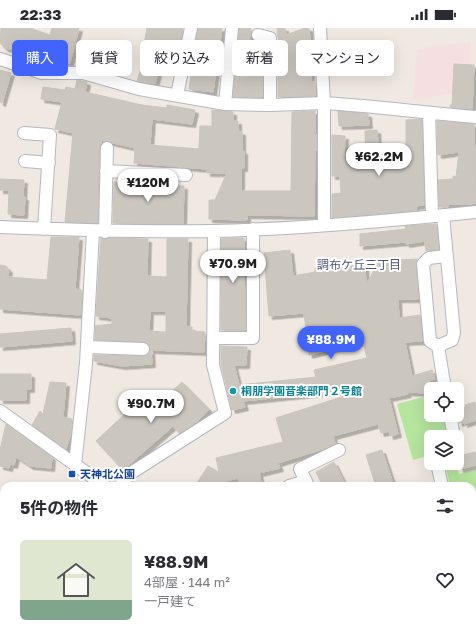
<!DOCTYPE html>
<html lang="ja">
<head>
<meta charset="utf-8">
<style>
	:root { --surface:#fff; --page:#f7f7f7; --text:#2b2b33; --muted:#7c7c81; --accent:#4264fb }
	body { margin:0; font-family:"Golos Text","Noto Sans JP",sans-serif; background:var(--page); color:var(--text); height:100vh; display:flex; flex-direction:column; font-size:15px; white-space:nowrap }
	* { box-sizing:border-box; margin:0 }
	p { font-size:13px; color:var(--muted) }
	.icon { flex:none; width:22px; height:22px; fill:none; stroke:currentColor; stroke-width:2; stroke-linecap:round; stroke-linejoin:round }
	.map { position:relative; flex:1; overflow:hidden }
	.sheet { position:absolute; left:0px; top:454px; width:476px; height:156px; display:flex; flex-direction:column; background:var(--surface); border-radius:12px 12px 0 0; box-shadow:0 4px 16px #0002 }
	.sheet>* { flex:none }
	.top-card { position:absolute; left:12px; top:12px; width:452px; height:36px; display:flex; gap:8px }
	.controls { position:absolute; left:424px; top:354px; display:grid; gap:8px }
	.controls a { display:grid; place-items:center; width:40px; height:40px; border-radius:6px; background:var(--surface); box-shadow:0 4px 16px #0002; font-size:20px }
	.price { position:absolute; translate:-50% -34px; padding:0 9px; border-radius:14px; background:#fff; color:#222; font-size:13px; line-height:26px; filter:drop-shadow(0 1px 2px #0008) }
	.price::after { content:''; position:absolute; left:50%; top:24px; width:12px; height:9px; margin-left:-6px; background:inherit; clip-path:polygon(0 0,100% 0,50% 100%) }
	.price.active { background:var(--accent); color:#fff }
	ul { padding:0; list-style:none }
	li { display:flex; align-items:center; gap:12px; height:100px; padding:0 20px }
	li span { display:grid; place-items:center; flex:none; width:112px; height:80px; border-radius:6px; color:#555 }
	li>.icon { margin-inline-start:auto }
	span .icon { width:48px; height:48px; fill:#fffc; stroke-width:1 }
	li b { font-size:17px }
	h2 { display:flex; justify-content:space-between; align-items:center; height:48px; padding:0 20px; font-size:17px }
	.chip { padding:0 14px; border-radius:6px; background:var(--surface); box-shadow:0 4px 16px #0002; font-size:14px; line-height:36px }
	.chip.active { background:var(--accent); color:#fff }
	.status { display:flex; justify-content:space-between; align-items:center; height:28px; padding:0 20px; background:var(--surface); direction:ltr }
	.status svg { height:11px; fill:currentColor }
	.map>svg:first-child { display:block }
</style>
</head>
<body>
<div class="status"><b>22:33</b><svg viewBox="0 0 49 12"><path d="M0 12V9h3v3zM5 12V6h3v6zM10 12V3h3v9zM15 12V0h3v12zM26 1h20v11H26zM47 4h2v5h-2z"/></svg></div>
<div class="map">
<svg width="476" height="610" viewBox="0 0 476 610">
	<defs>
		<filter id="shadow"><feDropShadow dx="3.5" dy="3.5" stdDeviation="0" flood-color="#0004"/></filter>
	</defs>
	<rect width="100%" height="100%" fill="#efe9e1"/>
	<path fill="#f5dfe0" d="M 471,14 L 472,62 L 413,72 L 417,21 Z"/>
	<path fill="#b6e59e" d="M 431,367 L 431,387 L 444,387 L 450,409 L 431,409 L 431,427 L 413,432 L 397,376 Z
		M 445,435 L 456,435 L 459,446 L 476,442 L 476,540 L 472,540 L 472,458 L 450,458 Z"/>
	<path fill="#cbc7bf" stroke="#cbc5ba" fill-rule="evenodd" filter="url(#shadow)" d="M 1,0 L 30,0 L 50,7 L 52,0 L 79,0 L 70,35 L 5,20 L 0,15 Z
		M 147,0 L 183,0 L 179,22 L 165,19 L 155,56 L 137,53 L 145,27 L 142,27 Z
		M 198,0 L 222,0 L 213,64 L 189,61 Z
		M 239,0 L 251,0 L 249,16 L 262,23 L 262,69 L 233,69 Z
		M 277,0 L 285,0 L 286,7 L 305,0 L 309,0 L 311,22 L 311,54 L 315,54 L 315,68 L 278,69 L 278,31 L 281,33 Z
		M 454,36 L 474,37 L 472,81 L 450,79 L 450,77 L 452,77 Z
		M 0,42 L 11,45 L 2,75 L 0,74 Z
		M 77,52 L 87,54 L 85,64 L 142,77 L 167,80 L 167,77 L 195,82 L 192,96 L 152,91 L 150,117 L 199,121 L 200,98 L 212,98 L 212,82 L 233,84 L 233,93 L 238,93 L 238,103 L 242,104 L 242,123 L 244,123 L 244,140 L 241,140 L 241,163 L 291,163 L 292,84 L 315,83 L 315,106 L 316,106 L 316,123 L 315,123 L 314,188 L 247,187 L 247,192 L 209,191 L 209,172 L 215,172 L 227,145 L 207,145 L 207,141 L 134,135 L 135,120 L 101,112 L 100,120 L 98,195 L 65,194 L 73,105 L 55,101 L 62,74 L 41,71 L 43,59 L 65,62 L 66,59 L 75,61 Z
		M 338,83 L 368,86 L 369,97 L 339,98 Z
		M 422,91 L 424,177 L 415,178 L 417,182 L 332,190 L 332,166 L 341,165 L 340,148 L 332,148 L 332,107 L 345,108 L 344,132 L 366,130 L 365,103 L 377,102 L 379,128 L 406,126 L 406,92 Z
		M 437,93 L 474,96 L 476,175 L 471,176 L 448,176 L 448,179 L 439,179 L 438,152 L 453,151 L 453,148 L 456,149 L 459,124 L 438,127 Z
		M 0,151 L 24,152 L 23,169 L 25,169 L 24,187 L 8,186 L 9,164 L 8,162 L 0,162 Z
		M 114,154 L 174,155 L 174,158 L 184,158 L 183,196 L 113,195 Z
		M 436,196 L 439,221 L 426,223 L 425,213 L 406,216 L 406,214 L 360,218 L 360,206 L 406,201 L 405,198 Z
		M 51,209 L 79,209 L 75,261 L 82,262 L 81,287 L 0,281 L 0,237 L 6,238 L 9,242 L 8,249 L 47,252 Z
		M 101,210 L 105,211 L 109,210 L 148,211 L 147,248 L 167,249 L 167,211 L 188,211 L 186,299 L 192,299 L 192,303 L 205,304 L 204,324 L 151,322 L 152,336 L 122,338 L 94,333 L 94,327 L 143,328 L 147,327 L 150,322 L 149,317 L 143,314 L 95,312 L 95,298 L 112,296 L 112,290 L 96,288 ZM 150,283 L 166,283 L 166,304 L 149,303 Z
		M 234,210 L 244,210 L 245,302 L 221,302 L 221,211 Z
		M 290,222 L 293,248 L 315,244 L 315,240 L 365,237 L 366,257 L 379,233 L 417,231 L 416,237 L 418,271 L 398,271 L 399,290 L 420,287 L 422,313 L 405,314 L 412,348 L 432,342 L 435,351 L 429,353 L 431,364 L 427,365 L 407,364 L 408,366 L 389,370 L 398,406 L 390,408 L 389,403 L 381,405 L 378,396 L 333,408 L 335,416 L 323,421 L 278,435 L 280,440 L 259,445 L 262,458 L 240,458 L 238,450 L 226,453 L 223,458 L 195,458 L 208,438 L 219,444 L 216,430 L 283,414 L 276,390 L 351,366 L 350,362 L 243,373 L 245,379 L 232,382 L 221,336 L 221,318 L 247,319 L 246,337 L 234,337 L 239,357 L 316,349 L 314,342 L 367,330 L 363,314 L 351,316 L 309,327 L 304,285 L 269,288 L 264,225 Z
		M 71,300 L 72,313 L 0,319 L 0,306 Z
		M 0,346 L 31,346 L 31,361 L 26,361 L 26,372 L 0,372 Z
		M 50,354 L 66,355 L 63,389 L 72,391 L 72,394 L 71,405 L 66,421 L 32,397 L 40,383 L 43,386 Z
		M 182,354 L 209,381 L 195,396 L 179,405 L 173,398 L 123,442 L 96,413 L 144,368 L 155,379 Z
		M 475,374 L 476,392 L 464,396 L 464,393 L 459,395 L 457,382 L 466,379 L 465,377 Z
		M 6,396 L 52,429 L 51,440 L 30,438 L 16,429 L 14,437 L 10,436 L 9,440 L 0,438 L 0,422 Z
		M 382,422 L 394,458 L 376,458 L 366,427 Z
		M 476,424 L 476,437 L 460,441 L 458,428 Z
		M 334,434 L 346,458 L 323,458 L 316,444 Z"/>
	<g fill="none" stroke-linecap="round" stroke-linejoin="round">
		<g stroke="#b4b7c1" stroke-width="14">
			<path id="minor" d="M 320,0 L 324,75 C 375,78 425,85 476,89
				M 258,7 L 270,10 L 270,77
				M 0,31 L 42,45 L 83,45 L 139,61 L 225,76 L 270,77 L 324,75 L 324,197
				M 177,67 L 191,0
				M 225,76 L 232,0
				M 429,85 L 432,188
				M 24,105 L 50,107 L 44,201
				M 25,133 L 49,135
				M 106,143 L 186,147
				M 0,199 C 71,202 142,204 213,203 C 300,201 389,193 476,184
				M 105,204 L 107,120
				M 213,310 L 253,310 L 253,201
				M 438,318 L 452,312 L 454,305 L 443,187
				M 87,319 L 143,321
				M 445,361 L 438,318 L 430,313 L 423,236 L 429,230 L 446,228
				M 0,383 L 105,458
				M 450,387 L 454,409
				M 437,435 L 442,458
				M 75,437 L 86,335 L 93,203
				M 120,458 L 131,445 L 225,385 L 213,337 L 214,203
				M 289,458 L 306,453
				M 308,458 L 300,441 L 339,422
				M 472,601 L 474,585
				M 114,606 L 114,610
				M 311,606 L 315,610"/>
		</g>
		<use href="#minor" stroke="#fff" stroke-width="12"/>
	</g>
	<circle fill="#0f9aa8" stroke="#fff" stroke-width="1.5" cx="233" cy="363" r="4"/>
	<rect fill="#1a4fb4" stroke="#fff" stroke-width="1.5" x="68" y="442" width="8" height="8" rx="2"/>
	<g text-anchor="middle" stroke-width="4" stroke-linejoin="round" paint-order="stroke">
		<g font-size="11" font-weight="bold" fill="#0d838f" stroke="#fff" text-anchor="start">
			<text x="241" y="367">桐朋学園音楽部門２号館</text>
		</g>
		<g font-size="11" font-weight="bold" fill="#164399" stroke="#fff" text-anchor="start">
			<text x="80" y="450">天神北公園</text>
		</g>
		<g font-size="12" fill="#4d5680" stroke="#fff">
			<text x="359" y="241">調布ケ丘三丁目</text>
		</g>
	</g>
</svg>
<div class="controls">
<a><svg class="icon" aria-label="locate" viewBox="0 0 24 24"><circle cx="12" cy="12" r="6"/><path d="M12 2v4M12 18v4M2 12h4M18 12h4"/></svg></a>
<a><svg class="icon" aria-label="layers" viewBox="0 0 24 24"><path d="M12 4l9 5-9 5-9-5zM3 14l9 5 9-5"/></svg></a>
</div>
<b class="price" style="left:379px;top:149px">¥62.2M</b>
<b class="price" style="left:148px;top:175px">¥120M</b>
<b class="price" style="left:233px;top:256px">¥70.9M</b>
<b class="price active" style="left:331px;top:332px">¥88.9M</b>
<b class="price" style="left:151px;top:396px">¥90.7M</b>
<div class="top-card">
<a class="chip active">購入</a>
<a class="chip">賃貸</a>
<a class="chip">絞り込み</a>
<a class="chip">新着</a>
<a class="chip">マンション</a>
</div>
<section class="sheet">
<h2>5件の物件<svg class="icon" aria-label="filters" viewBox="0 0 24 24"><path d="M4 7h16M4 17h16"/><circle cx="9" cy="7" r="2"/><circle cx="15" cy="17" r="2"/></svg></h2>
<ul>
<li><span style="background:linear-gradient(#dfe7d0 75%,#7fa58c 0)"><svg class="icon" aria-label="home" viewBox="0 0 24 24"><path d="M3 11l9-7 9 7M6 9v11h12V9"/></svg></span><div><b>¥88.9M</b><p>4部屋 · 144 m²</p><p>一戸建て</p></div><svg class="icon" aria-label="heart" viewBox="0 0 24 24"><path d="M12 20l-8-8c-3-5 5-10 8-4 3-6 11-1 8 4z"/></svg></li>
</ul>
</section>
</div>
</body>
</html>
